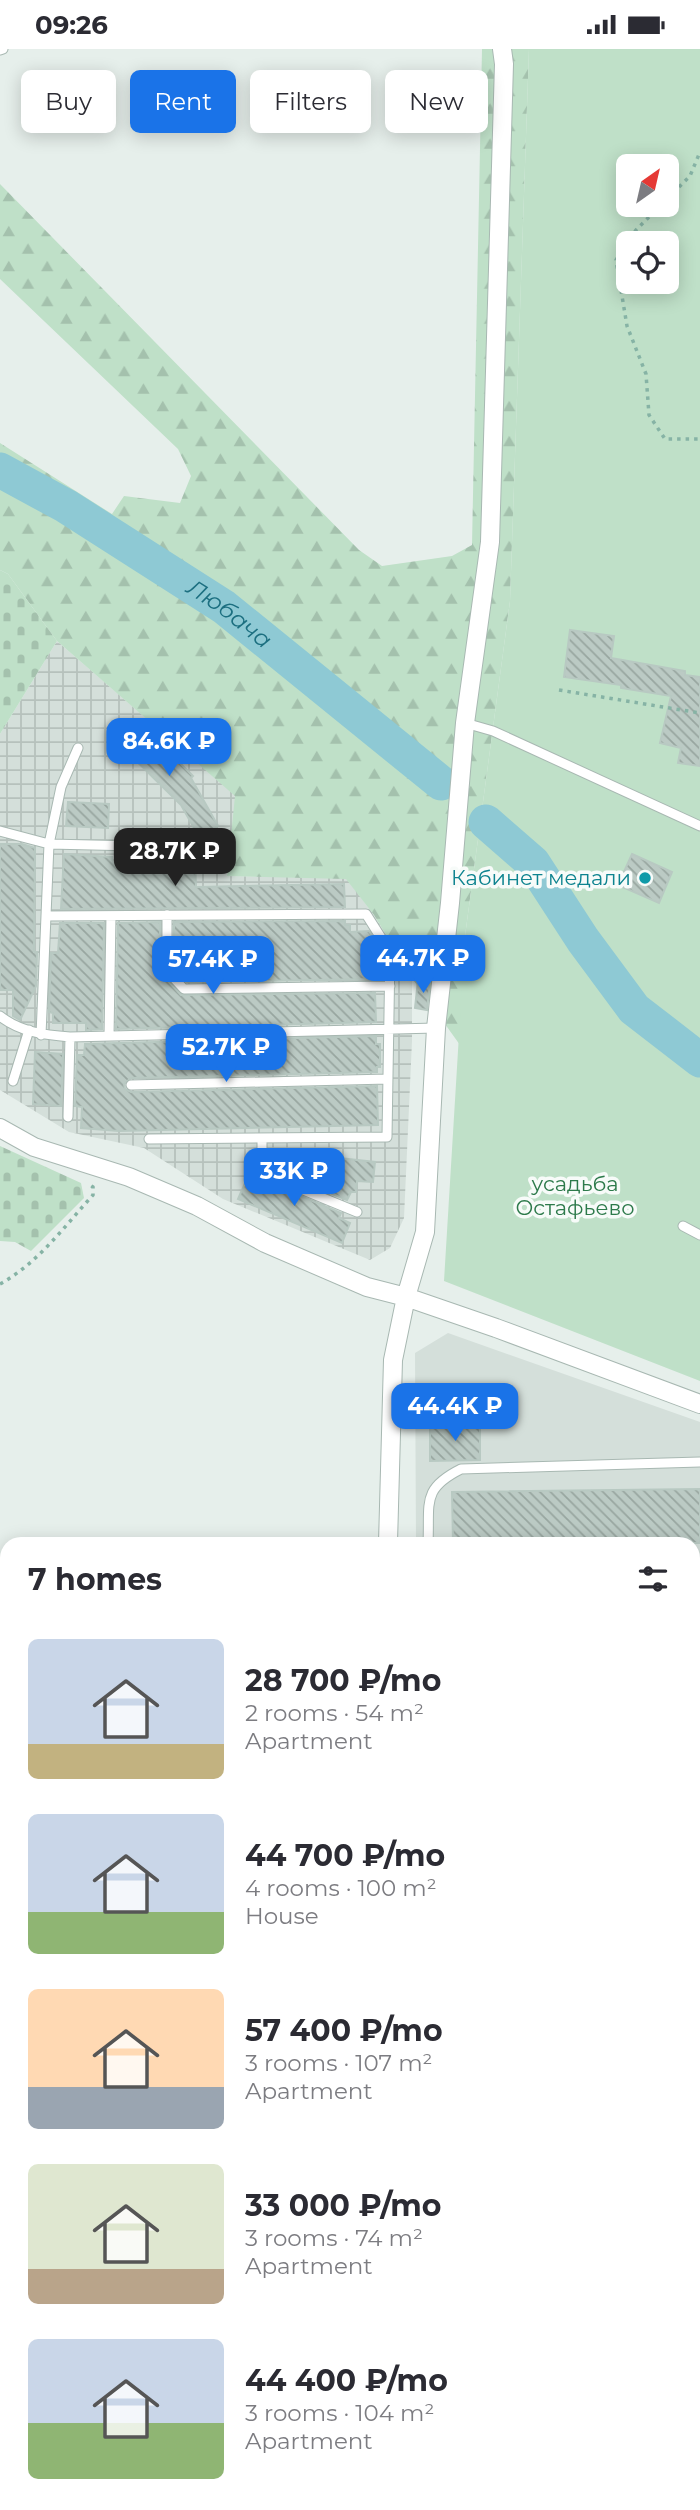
<!DOCTYPE html>
<html lang="en">
<head>
<meta charset="utf-8">
<style>
	:root { --surface:#fff; --page:#f2f2f3; --text:#2b2b33; --muted:#7c7c81; --accent:#1a73e8 }
	body { margin:0; font-family:Montserrat,sans-serif; background:var(--page); color:var(--text); height:100vh; display:flex; flex-direction:column; font-size:26px; white-space:nowrap }
	* { box-sizing:border-box; margin:0 }
	p { font-size:23px; color:var(--muted) }
	.icon { flex:none; width:38px; height:38px; fill:none; stroke:currentColor; stroke-width:2; stroke-linecap:round; stroke-linejoin:round }
	.map { position:relative; flex:1; overflow:hidden }
	.panel { position:absolute; left:0px; top:1488px; width:700px; height:975px; display:flex; flex-direction:column; background:var(--surface); border-radius:21px 21px 0 0; box-shadow:0 4px 18px #0003 }
	.panel>* { flex:none }
	.hud { position:absolute; left:21px; top:21px; width:658px; height:63px; display:flex; gap:14px }
	.needle { width:46px; rotate:34deg }
	.fabs { position:absolute; left:616px; top:105px; display:grid; gap:14px }
	.fabs a { display:grid; place-items:center; width:63px; height:63px; border-radius:10px; background:var(--surface); box-shadow:0 4px 18px #0003; font-size:35px }
	.price { position:absolute; translate:-50% -60px; padding:0 16px; border-radius:14px; background:var(--accent); color:#fff; font-size:23px; line-height:46px; filter:drop-shadow(0 2px 4px #0008) }
	.price::after { content:''; position:absolute; left:50%; top:42px; width:21px; height:16px; margin-left:-10px; background:inherit; clip-path:polygon(0 0,100% 0,50% 100%) }
	.price.on { background:#222; color:#fff }
	ul { padding:0; list-style:none }
	li { display:flex; align-items:center; gap:21px; height:175px; padding:0 28px }
	li span { display:grid; place-items:center; flex:none; width:196px; height:140px; border-radius:10px; color:#555 }
	li>.icon { margin-inline-start:auto }
	span .icon { width:84px; height:84px; fill:#fffc; stroke-width:1 }
	li b { font-size:30px }
	h2 { display:flex; justify-content:space-between; align-items:center; height:84px; padding:0 28px; font-size:30px }
	.tag { padding:0 24px; border-radius:10px; background:var(--surface); box-shadow:0 4px 18px #0003; font-size:24px; line-height:63px }
	.tag.on { background:var(--accent); color:#fff }
	.status { display:flex; justify-content:space-between; align-items:center; height:49px; padding:0 35px; background:var(--surface); direction:ltr }
	.status svg { height:19px; fill:currentColor }
	.map>svg:first-child { display:block }
</style>
</head>
<body>
<div class="status"><b>09:26</b><svg viewBox="0 0 49 12"><path d="M0 12V9h3v3zM5 12V6h3v6zM10 12V3h3v9zM15 12V0h3v12zM26 1h20v11H26zM47 4h2v5h-2z"/></svg></div>
<div class="map">
<svg width="700" height="2461" viewBox="0 0 700 2461">
	<defs>
		<pattern id="industrial-grid" width="8" height="8" patternUnits="userSpaceOnUse" patternTransform="scale(1.75)"><rect width="8" height="8" fill="#d4dfda"/><path d="M0 4h8M4 0v8" fill="none" stroke="#b6c1bc"/></pattern>
		<pattern id="forest-firs" width="22" height="20" patternUnits="userSpaceOnUse" patternTransform="scale(1.75)"><rect width="22" height="20" fill="#bfe0c8"/><path d="M5 1l3.5 6h-7zM16 11l3.5 6h-7z" fill="#a4c1ad"/></pattern>
		<pattern id="cemetery-stones" width="16" height="16" patternUnits="userSpaceOnUse" patternTransform="scale(1.75)"><rect width="16" height="16" fill="#bfe0c8"/><path d="M2 7V4a2 2 0 0 1 4 0v3zM10 15v-3a2 2 0 0 1 4 0v3z" fill="#a4c1ad"/></pattern>
		<pattern id="building-back-hatch" width="6" height="6" patternUnits="userSpaceOnUse" patternTransform="scale(1.75)"><rect width="6" height="6" fill="#bbcac4"/><path d="M-1 5l2 2M0 0l6 6M5-1l2 2" fill="none" stroke="#98a6a0"/></pattern>
	</defs>
	<rect width="100%" height="100%" fill="#e6efeb"/>
	<path fill="#d4dfda" d="M 448,1284 L 700,1373 L 700,1861 L 693,1861 L 693,1494 L 416,1494 L 415,1304 Z"/>
	<path fill="url(#industrial-grid)" d="M 57,592 L 236,747 L 227,827 L 346,829 L 374,866 L 412,929 L 412,992 L 404,1169 L 390,1199 L 370,1211 L 223,1150 L 144,1099 L 69,1083 L 0,1041 L 0,685 Z
		M 0,1726 L 7,1728 L 7,2455 L 223,2455 L 218,2461 L 0,2461 Z"/>
	<path fill="url(#forest-firs)" d="M 482,0 L 529,0 L 510,552 L 465,887 L 571,1151 L 412,929 L 374,866 L 346,830 L 227,827 L 235,747 L 57,592 L 8,525 L 0,521 L 0,394 L 112,465 L 124,447 L 180,454 L 191,427 L 178,400 L 0,230 L 0,135 L 359,501 L 382,517 L 452,507 L 472,496 Z"/>
	<path fill="url(#cemetery-stones)" d="M 0,521 L 8,525 L 57,592 L 0,685 Z
		M 0,1097 L 81,1134 L 84,1149 L 31,1202 L 15,1193 L 0,1192 Z"/>
	<path fill="#bfe0c8" fill-rule="evenodd" d="M 529,0 L 700,0 L 700,1332 L 444,1232 L 465,887 L 510,552 ZM 628,117 L 667,117 L 667,156 L 628,156 ZM 628,194 L 667,194 L 667,233 L 628,233 Z"/>
	<g fill="none" stroke-linecap="round" stroke-linejoin="round">
		<g stroke="#8ec9d4" stroke-width="35">
			<path id="s1" d="M 0,421 L 66,457 L 224,558 L 441,734"/>
			<path d="M 486,773 L 533,814 L 583,891 L 634,960 L 700,1011"/>
		</g>
	</g>
	<path fill="url(#building-back-hatch)" stroke="#b8c9c2" stroke-width="2" d="M 570,581 L 614,587 L 611,609 L 685,622 L 685,626 L 700,628 L 700,717 L 678,714 L 681,699 L 660,694 L 671,647 L 621,639 L 621,636 L 564,628 Z
		M 126,674 L 160,707 L 166,700 L 193,727 L 191,729 L 218,777 L 199,788 L 181,756 L 112,688 Z
		M 68,753 L 109,755 L 108,779 L 66,777 Z
		M 0,795 L 22,795 L 35,799 L 34,903 L 37,903 L 36,937 L 20,971 L 13,967 L 13,941 L 0,941 Z
		M 64,805 L 112,808 L 112,811 L 176,812 L 176,809 L 195,809 L 196,838 L 344,835 L 345,858 L 61,860 Z
		M 632,805 L 672,823 L 659,854 L 618,836 Z
		M 345,872 L 345,876 L 350,876 L 350,883 L 369,882 L 380,900 L 381,921 L 375,921 L 375,930 L 187,933 L 174,919 L 174,873 Z
		M 160,873 L 160,923 L 181,946 L 375,944 L 376,973 L 116,980 L 118,874 Z
		M 60,874 L 104,874 L 102,980 L 86,981 L 86,974 L 53,974 L 53,964 L 49,963 L 51,904 L 58,904 Z
		M 418,931 L 430,932 L 427,961 L 415,959 Z
		M 376,987 L 376,995 L 380,995 L 380,1018 L 377,1018 L 377,1023 L 131,1029 L 124,1035 L 125,1040 L 131,1043 L 377,1037 L 378,1076 L 119,1082 L 81,1079 L 82,1058 L 75,1057 L 77,1006 L 84,1006 L 85,995 Z
		M 35,1003 L 63,1005 L 61,1057 L 33,1055 Z
		M 275,1102 L 375,1113 L 373,1133 L 357,1132 L 356,1143 L 351,1143 L 347,1151 L 273,1121 Z
		M 249,1125 L 341,1164 L 339,1169 L 350,1174 L 342,1194 L 238,1150 Z
		M 480,1375 L 480,1411 L 430,1412 L 430,1376 Z
		M 700,1440 L 700,1494 L 453,1494 L 452,1443 Z"/>
	<g fill="none" stroke-linecap="round" stroke-linejoin="round">
		<g stroke="#a8b8b2" stroke-width="11">
			<path id="service" d="M 0,1 L 3,0
				M 465,674 L 493,682 L 700,777
				M 0,782 L 49,795 L 179,798
				M 167,866 L 167,922 L 184,940 L 390,937
				M 46,867 L 366,865 L 390,903 L 387,1088 L 149,1090
				M 0,967 C 20,983 45,986 70,988 L 436,979
				M 41,986 L 49,795 L 61,738 L 78,699
				M 109,987 L 111,867
				M 13,1032 L 29,981
				M 131,1036 L 388,1030
				M 68,1068 L 70,988
				M 262,1089 L 262,1124 L 357,1163
				M 683,1177 L 700,1186
				M 428,1494 C 430,1454 421,1440 461,1420 L 700,1413
				M 693,1813 L 700,1813
				M 686,2455 L 689,2461
				M 333,2461 L 334,2455"/>
		</g>
		<g stroke="#a8b8b2" stroke-width="20">
			<path id="minor" d="M 0,1079 L 34,1098 L 129,1128 L 197,1157 L 265,1194 L 367,1238 L 406,1248 L 496,1279 L 700,1355
				M 388,1494 L 393,1311 L 406,1248 L 425,1183 L 436,979 L 450,854 L 465,674 L 490,493 L 504,15 L 502,0
				M 693,2011 L 700,2011"/>
		</g>
		<path stroke="#86b3a5" stroke-width="3.5" stroke-dasharray="3.5 5" stroke-linecap="butt" d="M 667,150 L 690,127 L 700,103
			M 661,156 L 636,181 L 616,211 L 627,277 L 646,325 L 649,366 L 665,390 L 700,390
			M 559,641 L 700,664
			M 0,1235 C 38,1214 64,1178 93,1146 L 93,1138 L 90,1136"/>
		<use href="#service" stroke="#fff" stroke-width="9"/>
		<use href="#minor" stroke="#fff" stroke-width="18"/>
	</g>
	<circle fill="#0f9aa8" stroke="#f7fbf9" stroke-width="2.5" cx="645" cy="829" r="7"/>
	<g text-anchor="middle" stroke-width="7" stroke-linejoin="round" paint-order="stroke">
		<g font-size="21" fill="#0d838f" stroke="#f7fbf9" text-anchor="end">
			<text x="631" y="836">Кабинет медали</text>
		</g>
		<g font-size="21" fill="#2d7a4b" stroke="#f7fbf9">
			<text x="575" y="1142">усадьба<tspan x="575" dy="24">Остафьево</tspan></text>
		</g>
		<g font-size="23" font-style="italic" fill="#1c6f80" stroke="#f7fbf9">
			<text dy="8" stroke="none"><textPath href="#s1" startOffset="271">Любача</textPath></text>
		</g>
	</g>
</svg>
<div class="fabs">
<a><svg class="needle" viewBox="-14 -14 28 28"><path d="M0-13l5 13h-10z" fill="#e53935"/><path d="M0 13l5-13h-10z" fill="#7c7c81"/></svg></a>
<a><svg class="icon" aria-label="locate" viewBox="0 0 24 24"><circle cx="12" cy="12" r="6"/><path d="M12 2v4M12 18v4M2 12h4M18 12h4"/></svg></a>
</div>
<b class="price" style="left:169px;top:729px">84.6K ₽</b>
<b class="price on" style="left:175px;top:839px">28.7K ₽</b>
<b class="price" style="left:423px;top:946px">44.7K ₽</b>
<b class="price" style="left:213px;top:947px">57.4K ₽</b>
<b class="price" style="left:226px;top:1035px">52.7K ₽</b>
<b class="price" style="left:294px;top:1159px">33K ₽</b>
<b class="price" style="left:455px;top:1394px">44.4K ₽</b>
<div class="hud">
<a class="tag">Buy</a>
<a class="tag on">Rent</a>
<a class="tag">Filters</a>
<a class="tag">New</a>
</div>
<section class="panel">
<h2>7 homes<svg class="icon" aria-label="filters" viewBox="0 0 24 24"><path d="M4 7h16M4 17h16"/><circle cx="9" cy="7" r="2"/><circle cx="15" cy="17" r="2"/></svg></h2>
<ul>
<li><span style="background:linear-gradient(#c9d6e8 75%,#c2b280 0)"><svg class="icon" aria-label="home" viewBox="0 0 24 24"><path d="M3 11l9-7 9 7M6 9v11h12V9"/></svg></span><div><b>28 700 ₽/mo</b><p>2 rooms · 54 m²</p><p>Apartment</p></div></li>
<li><span style="background:linear-gradient(#c9d6e8 70%,#8fb573 0)"><svg class="icon" aria-label="home" viewBox="0 0 24 24"><path d="M3 11l9-7 9 7M6 9v11h12V9"/></svg></span><div><b>44 700 ₽/mo</b><p>4 rooms · 100 m²</p><p>House</p></div></li>
<li><span style="background:linear-gradient(#ffd9b3 70%,#9aa5b1 0)"><svg class="icon" aria-label="home" viewBox="0 0 24 24"><path d="M3 11l9-7 9 7M6 9v11h12V9"/></svg></span><div><b>57 400 ₽/mo</b><p>3 rooms · 107 m²</p><p>Apartment</p></div></li>
<li><span style="background:linear-gradient(#dfe7d0 75%,#b9a48a 0)"><svg class="icon" aria-label="home" viewBox="0 0 24 24"><path d="M3 11l9-7 9 7M6 9v11h12V9"/></svg></span><div><b>33 000 ₽/mo</b><p>3 rooms · 74 m²</p><p>Apartment</p></div></li>
<li><span style="background:linear-gradient(#c9d6e8 60%,#8fb573 0)"><svg class="icon" aria-label="home" viewBox="0 0 24 24"><path d="M3 11l9-7 9 7M6 9v11h12V9"/></svg></span><div><b>44 400 ₽/mo</b><p>3 rooms · 104 m²</p><p>Apartment</p></div></li>
</ul>
</section>
</div>
</body>
</html>
